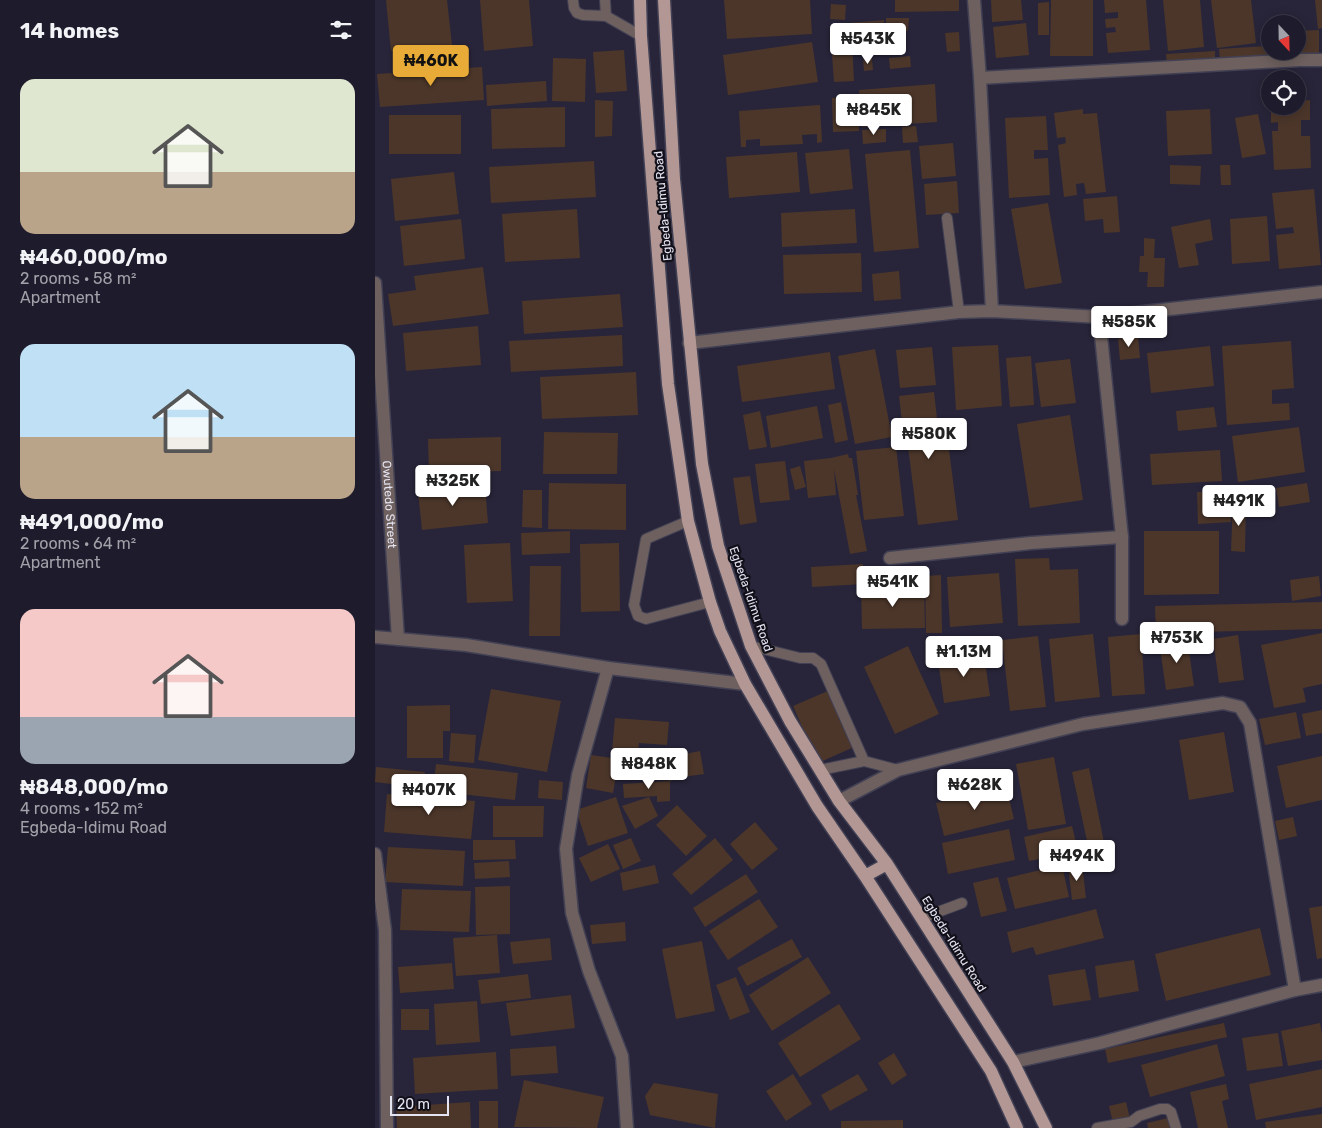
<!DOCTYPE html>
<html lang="en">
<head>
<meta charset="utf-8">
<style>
	:root { --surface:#1e1c2c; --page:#2b2938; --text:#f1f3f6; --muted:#a1a1a9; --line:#3c3a48; --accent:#e9ab37 }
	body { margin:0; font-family:Rubik,sans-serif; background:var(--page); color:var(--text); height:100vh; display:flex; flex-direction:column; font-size:19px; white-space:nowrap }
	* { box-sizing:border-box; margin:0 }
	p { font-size:16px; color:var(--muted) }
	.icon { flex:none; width:28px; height:28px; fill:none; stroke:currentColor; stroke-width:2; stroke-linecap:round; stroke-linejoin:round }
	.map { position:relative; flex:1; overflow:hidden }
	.details { display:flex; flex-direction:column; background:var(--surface); width:375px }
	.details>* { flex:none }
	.needle { width:32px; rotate:158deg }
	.fabs { position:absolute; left:886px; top:15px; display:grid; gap:10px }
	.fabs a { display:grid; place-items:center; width:45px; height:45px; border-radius:50%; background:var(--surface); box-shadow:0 2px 12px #0003,0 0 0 1px var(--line); font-size:25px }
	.scale { position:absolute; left:15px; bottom:12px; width:59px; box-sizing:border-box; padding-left:5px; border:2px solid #e5e4f2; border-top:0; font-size:14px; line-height:18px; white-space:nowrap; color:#e5e4f2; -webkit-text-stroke:4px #111019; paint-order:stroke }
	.price { position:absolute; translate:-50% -42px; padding:0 11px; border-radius:5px; background:#fff; color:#222; font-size:16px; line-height:32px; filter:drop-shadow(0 1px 2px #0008) }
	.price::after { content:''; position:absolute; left:50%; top:30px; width:15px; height:11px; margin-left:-8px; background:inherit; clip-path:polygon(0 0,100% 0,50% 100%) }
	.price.active { background:var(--accent); color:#111 }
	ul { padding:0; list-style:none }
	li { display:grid; align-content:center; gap:10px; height:265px; padding:0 20px }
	li span { display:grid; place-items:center; height:155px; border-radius:15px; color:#555 }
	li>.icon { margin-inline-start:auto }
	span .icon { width:90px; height:90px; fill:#fffc; stroke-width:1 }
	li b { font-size:21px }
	h2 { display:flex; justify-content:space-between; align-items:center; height:60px; padding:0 20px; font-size:21px }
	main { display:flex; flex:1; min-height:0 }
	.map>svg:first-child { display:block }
</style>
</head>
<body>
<main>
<section class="details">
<h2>14 homes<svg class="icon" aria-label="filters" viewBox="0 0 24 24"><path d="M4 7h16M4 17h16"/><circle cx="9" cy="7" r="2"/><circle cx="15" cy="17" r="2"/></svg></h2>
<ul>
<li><span style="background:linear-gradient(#dfe7d0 60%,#b9a48a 0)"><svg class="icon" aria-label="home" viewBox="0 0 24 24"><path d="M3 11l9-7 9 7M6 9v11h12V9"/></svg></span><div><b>₦460,000/mo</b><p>2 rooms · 58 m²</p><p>Apartment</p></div></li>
<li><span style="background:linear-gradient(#bfe0f5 60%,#b9a48a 0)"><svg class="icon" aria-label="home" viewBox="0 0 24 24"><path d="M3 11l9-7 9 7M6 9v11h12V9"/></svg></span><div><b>₦491,000/mo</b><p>2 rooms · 64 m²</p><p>Apartment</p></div></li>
<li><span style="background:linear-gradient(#f6c9c9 70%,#9aa5b1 0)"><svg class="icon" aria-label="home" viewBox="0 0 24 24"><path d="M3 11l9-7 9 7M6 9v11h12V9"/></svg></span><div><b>₦848,000/mo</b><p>4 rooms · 152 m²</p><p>Egbeda-Idimu Road</p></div></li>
</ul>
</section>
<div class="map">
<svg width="947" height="1128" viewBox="0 0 947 1128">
	<rect width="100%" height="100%" fill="#28253a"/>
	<path fill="#4c362a" d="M 11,0 L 72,0 L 77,45 L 16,51 Z
		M 105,0 L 154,0 L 158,46 L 109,51 Z
		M 349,0 L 435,0 L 437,34 L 352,39 Z
		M 520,0 L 584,0 L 584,11 L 520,12 Z
		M 616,0 L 646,0 L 648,20 L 617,22 Z
		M 676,0 L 718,0 L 718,56 L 675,56 Z
		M 729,0 L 771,0 L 775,50 L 733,53 L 731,33 L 741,32 L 740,27 L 731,28 L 730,19 L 743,18 L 743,12 L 730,13 Z
		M 788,0 L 825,0 L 829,47 L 793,51 Z
		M 836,0 L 876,0 L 881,43 L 842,48 Z
		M 940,0 L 947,0 L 947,28 L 943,29 Z
		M 674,2 L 674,35 L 663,35 L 663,3 Z
		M 456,4 L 471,5 L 470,20 L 455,19 Z
		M 511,18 L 534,18 L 533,31 L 511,31 Z
		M 509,20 L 510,35 L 475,38 L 473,23 Z
		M 651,23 L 654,55 L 621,58 L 618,27 Z
		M 944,30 L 944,57 L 918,58 L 918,51 L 922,51 L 922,31 Z
		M 584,32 L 585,51 L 572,52 L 570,33 Z
		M 477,40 L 479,81 L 459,82 L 456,41 Z
		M 437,42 L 443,82 L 353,95 L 348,55 Z
		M 892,46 L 893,58 L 845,61 L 844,49 Z
		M 249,50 L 252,91 L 221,93 L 218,52 Z
		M 840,51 L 840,63 L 792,66 L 791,54 Z
		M 535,56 L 536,67 L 515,69 L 514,58 Z
		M 178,58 L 211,59 L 210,102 L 177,101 Z
		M 497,59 L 498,70 L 489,71 L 488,60 Z
		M 107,67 L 109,100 L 5,107 L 2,74 Z
		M 171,81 L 172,101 L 112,106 L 111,85 Z
		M 560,84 L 562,122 L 487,127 L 484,90 Z
		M 483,97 L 484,131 L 458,132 L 457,98 Z
		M 220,100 L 238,101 L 237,136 L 220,137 Z
		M 935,100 L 935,120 L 926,120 L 926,136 L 935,136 L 936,168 L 899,170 L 897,131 L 903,131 L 903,122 L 896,123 L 896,106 L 922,106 L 922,101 Z
		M 445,105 L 447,142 L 442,143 L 442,134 L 427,135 L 428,144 L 385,146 L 385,139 L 371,140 L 371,147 L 366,147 L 364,111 Z
		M 190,107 L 190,147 L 117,149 L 116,109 Z
		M 708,109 L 708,114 L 722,113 L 731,192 L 711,194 L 709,183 L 701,184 L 702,195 L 689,197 L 683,145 L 691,143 L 690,137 L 682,138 L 679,113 Z
		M 835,109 L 837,154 L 793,156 L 791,111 Z
		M 883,114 L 891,154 L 867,158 L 860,118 Z
		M 14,115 L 86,115 L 86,154 L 14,154 Z
		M 671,116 L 673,150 L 659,150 L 659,159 L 673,158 L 675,195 L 634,198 L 630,118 Z
		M 541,126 L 543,142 L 528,143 L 527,127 Z
		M 511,129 L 511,142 L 488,144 L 487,130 Z
		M 578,143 L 581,176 L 547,179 L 544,146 Z
		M 474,149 L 478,189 L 435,194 L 430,153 Z
		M 535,150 L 544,248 L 499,252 L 490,154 Z
		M 422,152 L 425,192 L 354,198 L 351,157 Z
		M 219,161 L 221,197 L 116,203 L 114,167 Z
		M 795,165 L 826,166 L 825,185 L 795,184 Z
		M 845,165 L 855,165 L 856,185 L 846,185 Z
		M 79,172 L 84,214 L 20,221 L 16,179 Z
		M 582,181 L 584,213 L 551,215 L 549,184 Z
		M 939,189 L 946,265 L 904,269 L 901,235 L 919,233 L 918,227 L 901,229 L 897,193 Z
		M 742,196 L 745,232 L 729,233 L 728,219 L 710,221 L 708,199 Z
		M 673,203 L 687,283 L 650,289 L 636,209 Z
		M 202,209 L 205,258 L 130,262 L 127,214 Z
		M 480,209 L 482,243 L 407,247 L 406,213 Z
		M 892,216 L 895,261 L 857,264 L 855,219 Z
		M 86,219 L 90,259 L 29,266 L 25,226 Z
		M 835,219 L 838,240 L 820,244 L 824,265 L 804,268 L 796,227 Z
		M 769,238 L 780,239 L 779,258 L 790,258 L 789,287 L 772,287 L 773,272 L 764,272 L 765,256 L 769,256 Z
		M 486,253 L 487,292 L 409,294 L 408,255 Z
		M 108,267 L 114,314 L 18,326 L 13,294 L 41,290 L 39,276 Z
		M 524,271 L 526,299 L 499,301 L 497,274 Z
		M 245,294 L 248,327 L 149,334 L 147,301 Z
		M 103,326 L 106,365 L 31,371 L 28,333 Z
		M 247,335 L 248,366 L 136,372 L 134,341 Z
		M 763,337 L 765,358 L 745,360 L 743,339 Z
		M 916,341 L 919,388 L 897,390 L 897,404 L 914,403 L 915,420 L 852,425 L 847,346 Z
		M 623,345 L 627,406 L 581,410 L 577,347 Z
		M 835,346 L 839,386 L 776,393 L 772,353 Z
		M 557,347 L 561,385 L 525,388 L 521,350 Z
		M 500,349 L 517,437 L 480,444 L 463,356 Z
		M 455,352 L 460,389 L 367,402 L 362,366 Z
		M 656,356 L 659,405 L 635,407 L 631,358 Z
		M 695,359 L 701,403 L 666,407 L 660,363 Z
		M 261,372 L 263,415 L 167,419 L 165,377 Z
		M 559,392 L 563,427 L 571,426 L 583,520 L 543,525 L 531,431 L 528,431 L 524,396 Z
		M 466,402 L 473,440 L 460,443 L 453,405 Z
		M 442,406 L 448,438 L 396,448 L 391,416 Z
		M 839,407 L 842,427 L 803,431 L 801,411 Z
		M 385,411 L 392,447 L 374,450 L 368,415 Z
		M 695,415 L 708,500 L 655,508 L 642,424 Z
		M 924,427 L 930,472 L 863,482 L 857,436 Z
		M 169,432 L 243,433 L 242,474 L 168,474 Z
		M 126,437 L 126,471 L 54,473 L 53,439 Z
		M 521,447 L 529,516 L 489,520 L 481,451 Z
		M 845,450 L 847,481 L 777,485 L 775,454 Z
		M 473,454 L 474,458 L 477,458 L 483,495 L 481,495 L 492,551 L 475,554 L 459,469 L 461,495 L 433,498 L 429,461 L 456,458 Z
		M 410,461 L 415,500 L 385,503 L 380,464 Z
		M 425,466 L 431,487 L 420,490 L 415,469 Z
		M 375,476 L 382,522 L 365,525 L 358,478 Z
		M 174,483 L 251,484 L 251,530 L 173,529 Z
		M 932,483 L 935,502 L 904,507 L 901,488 Z
		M 110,485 L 113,523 L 47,530 L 43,492 Z
		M 148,490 L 167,490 L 167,528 L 147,527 Z
		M 855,491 L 856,522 L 823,524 L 822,492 Z
		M 858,501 L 871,502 L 870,552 L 856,551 Z
		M 195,531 L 195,553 L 147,555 L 146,533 Z
		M 769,531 L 844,531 L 844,594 L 769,595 Z
		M 135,543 L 138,601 L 92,603 L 89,545 Z
		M 244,543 L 245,611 L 206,612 L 205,544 Z
		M 674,558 L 675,570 L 703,569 L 705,623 L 643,626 L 640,559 Z
		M 488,564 L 489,584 L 437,587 L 436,567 Z
		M 155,566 L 186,566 L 185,636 L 154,636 Z
		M 624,573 L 628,623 L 575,627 L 572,577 Z
		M 566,575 L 567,633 L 551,633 L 550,576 Z
		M 944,576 L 946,596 L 917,601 L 915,580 Z
		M 549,586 L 550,628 L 487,629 L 486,587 Z
		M 947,602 L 947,629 L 781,633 L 780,606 Z
		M 947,633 L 947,684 L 928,688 L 931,702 L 899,708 L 886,645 Z
		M 718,634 L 725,697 L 680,702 L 674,639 Z
		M 766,634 L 770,694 L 737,696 L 733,637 Z
		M 863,635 L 869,680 L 844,683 L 838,639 Z
		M 663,636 L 671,707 L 635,711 L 627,640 Z
		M 812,637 L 819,686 L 791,690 L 784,641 Z
		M 533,646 L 564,714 L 520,734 L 489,667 Z
		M 609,654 L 615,696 L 569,703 L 563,660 Z
		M 116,689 L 186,701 L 172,772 L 103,760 Z
		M 455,690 L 479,747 L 443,763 L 418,706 Z
		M 75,705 L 75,731 L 68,731 L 68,758 L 32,758 L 32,706 Z
		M 947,710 L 947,733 L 931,736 L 927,714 Z
		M 921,712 L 926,738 L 890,745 L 884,719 Z
		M 240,718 L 294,722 L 292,745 L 264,743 L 263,753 L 237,751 Z
		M 849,732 L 859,792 L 814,800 L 804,740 Z
		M 76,733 L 101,735 L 99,763 L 74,761 Z
		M 325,751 L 329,774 L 308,777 L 305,755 Z
		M 302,754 L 305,779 L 294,781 L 291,755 Z
		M 216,755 L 244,759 L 238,793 L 211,788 Z
		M 947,756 L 947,800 L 911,808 L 902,766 Z
		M 679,757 L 691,824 L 653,830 L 641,764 Z
		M 61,764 L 143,773 L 140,800 L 58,791 Z
		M 1,767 L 50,772 L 48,788 L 0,782 Z
		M 714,768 L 730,847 L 714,850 L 697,772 Z
		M 164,780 L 188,782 L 187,800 L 163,798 Z
		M 295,781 L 295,801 L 282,802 L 282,796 L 249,798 L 248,784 Z
		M 631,786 L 639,819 L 569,836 L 561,803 Z
		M 12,794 L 100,801 L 96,839 L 9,832 Z
		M 241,797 L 253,833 L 213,846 L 201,810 Z
		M 274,797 L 283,816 L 260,829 L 247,806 Z
		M 302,805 L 332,836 L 311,856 L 281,825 Z
		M 118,806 L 169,806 L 168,837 L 118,837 Z
		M 918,817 L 922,836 L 904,840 L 900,821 Z
		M 380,822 L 403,849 L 377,870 L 355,844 Z
		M 697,826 L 703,851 L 654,861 L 649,837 Z
		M 634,829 L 640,860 L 573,874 L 567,843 Z
		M 256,838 L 266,861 L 248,869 L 238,845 Z
		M 340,838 L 358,860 L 316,895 L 297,874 Z
		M 98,840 L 140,840 L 141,859 L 98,860 Z
		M 233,844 L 245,869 L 216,882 L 204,858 Z
		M 13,847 L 90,851 L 88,886 L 10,882 Z
		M 134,861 L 135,877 L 100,879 L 99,863 Z
		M 707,864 L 711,898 L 697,900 L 693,866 Z
		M 280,865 L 284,883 L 248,891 L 245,873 Z
		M 687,865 L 694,897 L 640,909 L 632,878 Z
		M 371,874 L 383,892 L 330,927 L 318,908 Z
		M 623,877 L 632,911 L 606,917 L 598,883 Z
		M 135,886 L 135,934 L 101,935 L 100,887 Z
		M 27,889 L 96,891 L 94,932 L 25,930 Z
		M 384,899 L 403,927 L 353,960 L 334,931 Z
		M 947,906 L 947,958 L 942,959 L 934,908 Z
		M 721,909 L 729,938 L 661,955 L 658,947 L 637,953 L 632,932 Z
		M 250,922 L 251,941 L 217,944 L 215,925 Z
		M 885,928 L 896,975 L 791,1001 L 780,954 Z
		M 122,935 L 125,973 L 81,976 L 78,938 Z
		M 175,938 L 177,960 L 138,964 L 135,942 Z
		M 417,939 L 427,957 L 372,986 L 362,968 Z
		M 327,941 L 340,1011 L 301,1019 L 287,949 Z
		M 433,957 L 456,993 L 397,1031 L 374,995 Z
		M 759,960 L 764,991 L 724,998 L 720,966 Z
		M 77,963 L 79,989 L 25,993 L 23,967 Z
		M 710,969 L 716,1000 L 678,1006 L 673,975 Z
		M 153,974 L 156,998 L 106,1004 L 103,980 Z
		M 361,977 L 375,1012 L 355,1020 L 341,985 Z
		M 196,995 L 200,1028 L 136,1036 L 131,1003 Z
		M 102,1001 L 105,1042 L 61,1045 L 59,1004 Z
		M 464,1004 L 486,1039 L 425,1077 L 403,1043 Z
		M 26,1009 L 54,1009 L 54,1030 L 26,1030 Z
		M 849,1023 L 852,1037 L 733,1063 L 730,1049 Z
		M 945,1023 L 947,1034 L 947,1060 L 913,1066 L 906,1031 Z
		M 903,1033 L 908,1066 L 872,1071 L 867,1038 Z
		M 842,1044 L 850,1076 L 775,1097 L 766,1065 Z
		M 181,1046 L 183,1073 L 136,1076 L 135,1049 Z
		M 121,1052 L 123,1089 L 40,1094 L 38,1058 Z
		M 519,1053 L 532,1075 L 517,1085 L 503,1063 Z
		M 947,1069 L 947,1107 L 881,1120 L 874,1084 Z
		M 418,1074 L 437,1104 L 411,1121 L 391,1091 Z
		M 483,1074 L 493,1090 L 455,1111 L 446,1095 Z
		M 149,1080 L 229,1097 L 222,1128 L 139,1127 Z
		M 279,1083 L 343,1094 L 340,1128 L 275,1115 L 270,1096 Z
		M 851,1084 L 854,1099 L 847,1101 L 853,1128 L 823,1128 L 815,1092 Z
		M 104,1101 L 123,1101 L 123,1128 L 104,1128 Z
		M 95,1102 L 96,1128 L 22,1128 L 21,1107 Z
		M 751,1102 L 755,1119 L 738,1123 L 734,1106 Z
		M 947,1114 L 947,1128 L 891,1128 L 890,1122 Z
		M 793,1118 L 795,1128 L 773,1128 L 772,1123 Z
		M 528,1120 L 528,1128 L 466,1128 L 466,1121 Z"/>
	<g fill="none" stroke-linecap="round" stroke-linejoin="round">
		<g stroke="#424054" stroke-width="12">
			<path id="service" d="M 198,0 L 199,8 L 202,13 L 208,15 L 231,16 L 266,36
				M 230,0 L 231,16
				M 572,218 L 584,312
				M 313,521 L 271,539 L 259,605 L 263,616 L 271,619 L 335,602
				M 376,646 L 425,658 L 438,658 L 446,664 L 489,761 L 523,770
				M 445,770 L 489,761
				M 547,918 L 587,903
				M 722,1128 L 756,1122 L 764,1116 L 785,1109 L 792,1109 L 796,1112 L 801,1128"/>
		</g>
		<g stroke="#424054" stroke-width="15">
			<g id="minor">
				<path d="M 599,0 L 605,78 L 617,311"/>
				<path d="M 605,78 L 925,60 L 947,60"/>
				<path id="s1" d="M 0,283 L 23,639"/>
				<path d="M 724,317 L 747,537 L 747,619"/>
				<path d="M 314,343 L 584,312 L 617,311 L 724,317 L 947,292"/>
				<path d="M 515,558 L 656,543 L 747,537"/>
				<path d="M 0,637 L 91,645 L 233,668 L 370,684"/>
				<path d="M 233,668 L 203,775 L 191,849 L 197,913 L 214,971 L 247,1056 L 252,1128"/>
				<path d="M 464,801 L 523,770 L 708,724 L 848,703 L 865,707 L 875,723 L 920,990"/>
				<path d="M 0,854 L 10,930 L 12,1128"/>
				<path d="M 638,1062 L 725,1043 L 920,990 L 947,985"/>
			</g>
		</g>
		<g stroke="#424054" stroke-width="15">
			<path id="primary" d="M 265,0 L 266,36 L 293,384 L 313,521 L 335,602 L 345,631 L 370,684 L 442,806 L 490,876 L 616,1071 L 642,1128
				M 289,0 L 299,179 L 327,464 L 343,546 L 376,646 L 415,721 L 464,801 L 512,864 L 638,1062 L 671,1128
				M 490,876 L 512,864"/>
		</g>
		<use href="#service" stroke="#6d605e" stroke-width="10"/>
		<use href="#minor" stroke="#6d605e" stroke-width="12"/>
		<use href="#primary" stroke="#b29794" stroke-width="12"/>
	</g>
	<g text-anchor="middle" stroke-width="4.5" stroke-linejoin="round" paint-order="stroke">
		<g font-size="12" fill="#e5e4f2" stroke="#111019">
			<text transform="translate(288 206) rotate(-95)" y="4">Egbeda-Idimu Road</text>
			<text dy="4" stroke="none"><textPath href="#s1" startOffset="222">Owutedo Street</textPath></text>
			<text transform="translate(376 599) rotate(71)" y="4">Egbeda-Idimu Road</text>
			<text transform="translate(579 944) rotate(58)" y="4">Egbeda-Idimu Road</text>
		</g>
	</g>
</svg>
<div class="fabs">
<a><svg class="needle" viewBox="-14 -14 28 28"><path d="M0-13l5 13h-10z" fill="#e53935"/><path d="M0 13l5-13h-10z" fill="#a1a1a9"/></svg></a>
<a><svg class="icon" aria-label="locate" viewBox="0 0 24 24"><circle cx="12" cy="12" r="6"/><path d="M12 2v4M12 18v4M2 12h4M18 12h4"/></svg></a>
</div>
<div class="scale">20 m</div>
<b class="price" style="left:493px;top:65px">₦543K</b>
<b class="price active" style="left:56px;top:87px">₦460K</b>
<b class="price" style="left:499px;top:136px">₦845K</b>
<b class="price" style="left:754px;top:348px">₦585K</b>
<b class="price" style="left:554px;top:460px">₦580K</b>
<b class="price" style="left:78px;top:507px">₦325K</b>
<b class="price" style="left:864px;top:527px">₦491K</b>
<b class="price" style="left:518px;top:608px">₦541K</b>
<b class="price" style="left:802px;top:664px">₦753K</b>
<b class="price" style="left:589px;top:678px">₦1.13M</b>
<b class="price" style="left:274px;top:790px">₦848K</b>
<b class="price" style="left:600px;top:811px">₦628K</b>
<b class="price" style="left:54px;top:816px">₦407K</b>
<b class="price" style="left:702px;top:882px">₦494K</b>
</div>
</main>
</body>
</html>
